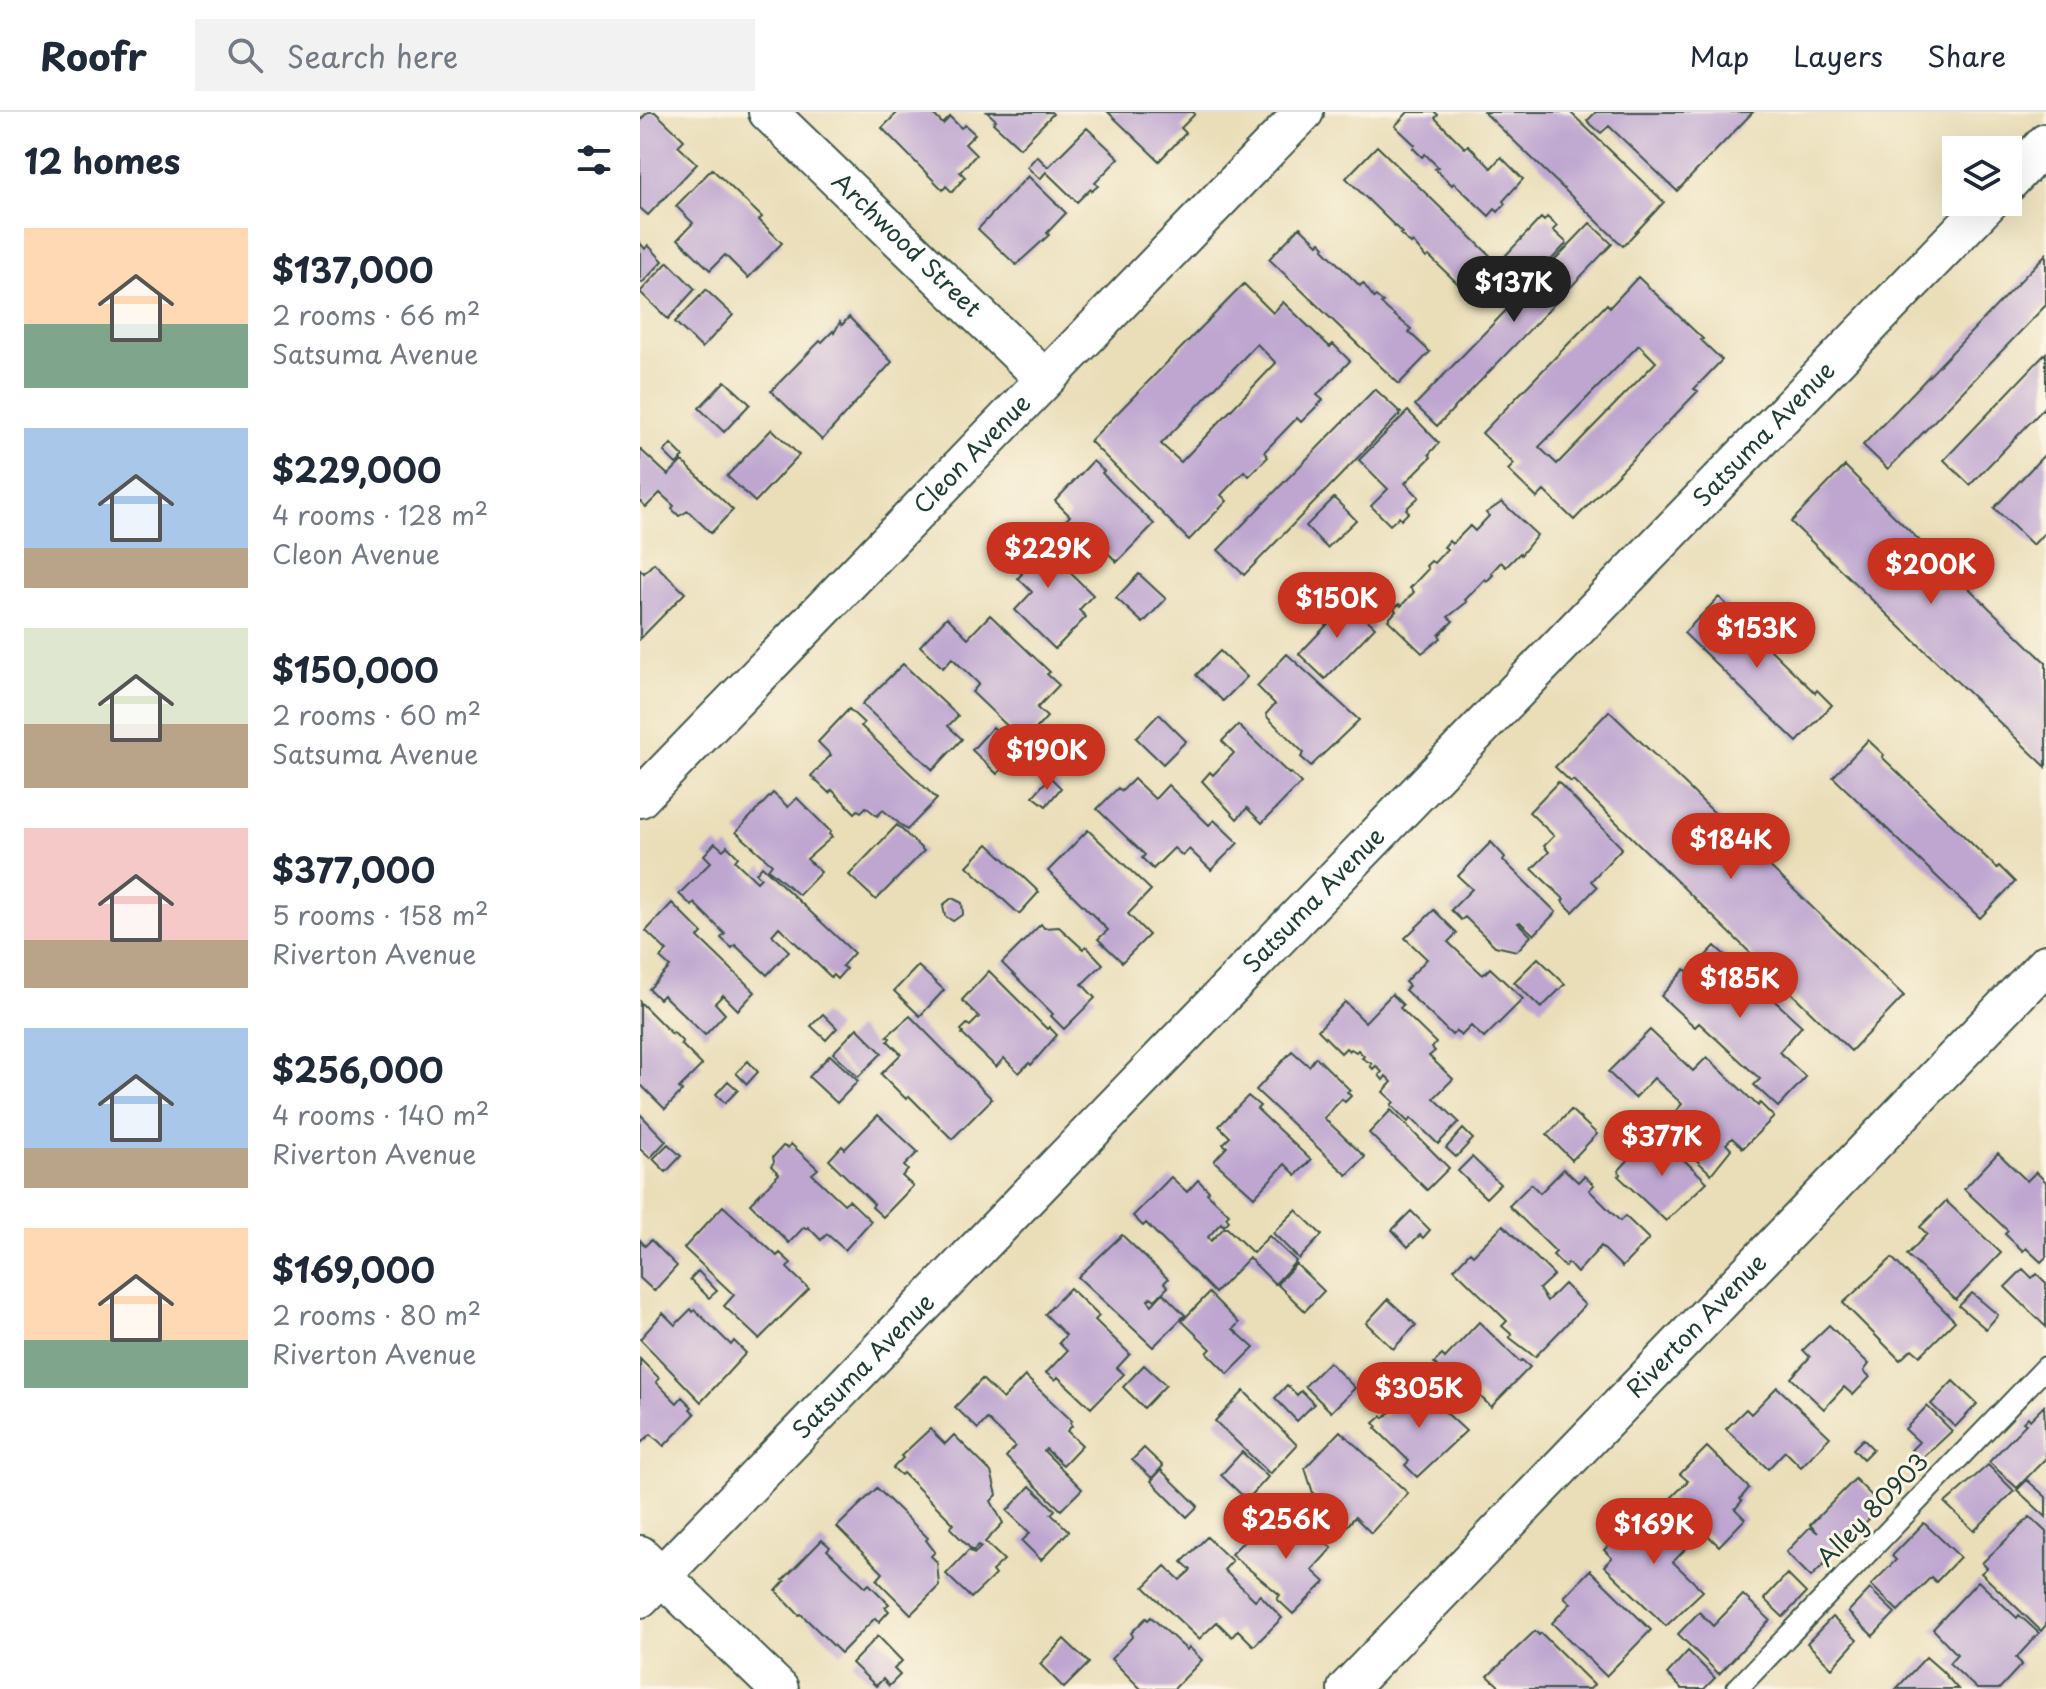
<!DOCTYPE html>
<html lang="en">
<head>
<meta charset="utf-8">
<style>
	:root { --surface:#fff; --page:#f2f2f3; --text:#1f2937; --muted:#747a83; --line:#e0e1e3; --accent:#c8321e }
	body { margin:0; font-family:"Playpen Sans",sans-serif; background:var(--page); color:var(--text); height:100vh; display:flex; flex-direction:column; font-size:30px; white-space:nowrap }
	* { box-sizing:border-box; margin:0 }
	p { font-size:26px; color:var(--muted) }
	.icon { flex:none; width:44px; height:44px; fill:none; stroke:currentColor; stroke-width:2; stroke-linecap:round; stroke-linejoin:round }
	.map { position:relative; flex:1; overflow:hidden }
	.details { display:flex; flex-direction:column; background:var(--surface); width:640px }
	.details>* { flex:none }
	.buttons { position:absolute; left:1302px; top:24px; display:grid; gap:16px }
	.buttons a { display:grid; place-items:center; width:80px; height:80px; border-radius:0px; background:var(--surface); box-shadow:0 8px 32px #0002; font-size:40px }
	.price { position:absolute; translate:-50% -68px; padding:0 18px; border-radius:28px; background:var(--accent); color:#fff; font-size:26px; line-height:52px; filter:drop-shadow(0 2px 4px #0008) }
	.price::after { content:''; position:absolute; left:50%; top:48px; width:24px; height:18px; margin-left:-12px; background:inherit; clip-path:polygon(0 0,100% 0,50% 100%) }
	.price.on { background:#222; color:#fff }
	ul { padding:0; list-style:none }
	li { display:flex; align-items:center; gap:24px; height:200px; padding:0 24px }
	li span { display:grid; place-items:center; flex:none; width:224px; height:160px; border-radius:0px; color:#555 }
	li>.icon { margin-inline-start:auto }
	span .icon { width:96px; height:96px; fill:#fffc; stroke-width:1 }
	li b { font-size:34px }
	h2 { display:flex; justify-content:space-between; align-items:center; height:96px; padding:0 24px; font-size:34px }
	header { display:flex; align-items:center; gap:48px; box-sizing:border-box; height:112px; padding:0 40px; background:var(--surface); border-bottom:2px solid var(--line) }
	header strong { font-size:38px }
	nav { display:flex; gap:44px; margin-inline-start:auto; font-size:28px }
	.search { width:560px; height:72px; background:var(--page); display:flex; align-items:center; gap:20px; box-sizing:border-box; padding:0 28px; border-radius:0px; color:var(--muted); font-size:30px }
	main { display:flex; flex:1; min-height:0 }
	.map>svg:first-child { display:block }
</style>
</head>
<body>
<header>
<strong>Roofr</strong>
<div class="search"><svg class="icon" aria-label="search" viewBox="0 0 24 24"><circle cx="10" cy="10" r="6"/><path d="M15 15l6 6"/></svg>Search here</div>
<nav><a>Map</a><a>Layers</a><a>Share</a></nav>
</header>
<main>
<section class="details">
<h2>12 homes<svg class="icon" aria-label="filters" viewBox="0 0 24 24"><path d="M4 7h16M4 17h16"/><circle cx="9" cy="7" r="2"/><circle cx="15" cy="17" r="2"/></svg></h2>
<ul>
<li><span style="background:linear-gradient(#ffd9b3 60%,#7fa58c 0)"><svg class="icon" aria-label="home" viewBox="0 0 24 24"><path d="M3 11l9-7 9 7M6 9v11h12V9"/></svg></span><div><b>$137,000</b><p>2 rooms · 66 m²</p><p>Satsuma Avenue</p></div></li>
<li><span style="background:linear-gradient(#a9c7e8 75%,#b9a48a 0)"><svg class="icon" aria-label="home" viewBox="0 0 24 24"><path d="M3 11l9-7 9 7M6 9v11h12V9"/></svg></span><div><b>$229,000</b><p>4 rooms · 128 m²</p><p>Cleon Avenue</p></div></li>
<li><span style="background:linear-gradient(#dfe7d0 60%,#b9a48a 0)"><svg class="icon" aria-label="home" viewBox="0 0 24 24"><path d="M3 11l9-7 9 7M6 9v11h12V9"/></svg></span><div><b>$150,000</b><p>2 rooms · 60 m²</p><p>Satsuma Avenue</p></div></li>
<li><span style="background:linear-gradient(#f6c9c9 70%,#b9a48a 0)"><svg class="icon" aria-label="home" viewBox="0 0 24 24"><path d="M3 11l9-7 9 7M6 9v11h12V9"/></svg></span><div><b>$377,000</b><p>5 rooms · 158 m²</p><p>Riverton Avenue</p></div></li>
<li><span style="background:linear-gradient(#a9c7e8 75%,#b9a48a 0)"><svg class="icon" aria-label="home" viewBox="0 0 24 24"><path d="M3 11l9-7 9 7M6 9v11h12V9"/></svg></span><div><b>$256,000</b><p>4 rooms · 140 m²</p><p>Riverton Avenue</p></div></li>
<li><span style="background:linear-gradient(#ffd9b3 70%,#7fa58c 0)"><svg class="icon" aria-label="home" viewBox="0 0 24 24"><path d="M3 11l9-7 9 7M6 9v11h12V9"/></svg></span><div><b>$169,000</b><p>2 rooms · 80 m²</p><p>Riverton Avenue</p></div></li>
</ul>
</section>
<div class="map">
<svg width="1406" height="1577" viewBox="0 0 1406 1577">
	<rect width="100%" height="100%" fill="#fcf5e5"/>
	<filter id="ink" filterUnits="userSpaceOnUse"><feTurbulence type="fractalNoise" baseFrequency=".0125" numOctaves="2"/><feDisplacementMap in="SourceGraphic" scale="16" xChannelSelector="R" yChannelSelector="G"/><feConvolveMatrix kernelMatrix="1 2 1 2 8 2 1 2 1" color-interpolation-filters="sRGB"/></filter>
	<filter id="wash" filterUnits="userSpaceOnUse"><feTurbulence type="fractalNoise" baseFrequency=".006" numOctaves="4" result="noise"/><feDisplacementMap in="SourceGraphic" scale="32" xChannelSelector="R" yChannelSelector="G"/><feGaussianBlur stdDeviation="1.8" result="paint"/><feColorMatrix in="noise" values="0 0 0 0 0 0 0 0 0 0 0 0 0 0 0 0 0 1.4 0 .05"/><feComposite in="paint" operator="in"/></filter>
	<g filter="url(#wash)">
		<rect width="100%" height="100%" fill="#eadeb9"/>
		<g id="blocks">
			<path fill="#bea6d0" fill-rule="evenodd" d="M 8,0 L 15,0 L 44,28 L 38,34 L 57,52 L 8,103 L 0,96 L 0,8 Z
				M 258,0 L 291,0 L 303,12 L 310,5 L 321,16 L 325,13 L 335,22 L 325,32 L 336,43 L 320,60 L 325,65 L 312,80 L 306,74 L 303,78 L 242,16 Z
				M 347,0 L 411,0 L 413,2 L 380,36 L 353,11 L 356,8 Z
				M 468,0 L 553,0 L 555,2 L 541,16 L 546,21 L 519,49 Z
				M 768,0 L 795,0 L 798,3 L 795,6 L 825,36 L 828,33 L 851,56 L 861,45 L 883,67 L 863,89 L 865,92 L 858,100 L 855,97 L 849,104 L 814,71 L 812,73 L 795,57 L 798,55 L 785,42 L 782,45 L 773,36 L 775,33 L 755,14 Z
				M 844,0 L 930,0 L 1024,90 L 983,134 Z
				M 956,0 L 1113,0 L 1037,79 L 969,14 L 961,21 L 947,9 Z
				M 447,16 L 479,46 L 455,71 L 458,74 L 452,79 L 450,77 L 437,90 L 406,60 L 400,67 L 387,55 L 397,44 L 408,55 Z
				M 737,34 L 866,159 L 837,190 L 789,144 L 786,146 L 773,130 L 771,132 L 760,122 L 762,121 L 706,66 Z
				M 72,57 L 122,105 L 119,108 L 142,131 L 108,166 L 85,143 L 70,158 L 38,127 L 53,111 L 36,94 Z
				M 388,64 L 426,101 L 407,121 L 409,123 L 376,153 L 338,117 Z
				M 907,105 L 917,114 L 913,118 L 927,131 L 892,168 L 866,143 L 901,106 L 904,109 Z
				M 950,111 L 972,132 L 797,314 L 775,293 Z
				M 660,115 L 678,132 L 680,130 L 685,135 L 683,137 L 720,174 L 723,171 L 734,186 L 736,184 L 743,190 L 741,192 L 771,217 L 769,220 L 790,240 L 759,272 L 629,147 Z
				M 0,131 L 5,137 L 8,133 L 23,149 L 2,171 L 0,169 Z
				M 1406,142 L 1406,193 L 1248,357 L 1223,333 Z
				M 28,150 L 55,177 L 28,207 L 0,180 Z
				M 998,165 L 1063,227 L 1061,228 L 1082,248 L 1054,277 L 1058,279 L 934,408 L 904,379 L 897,386 L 868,358 L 874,352 L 842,321 L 967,192 L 970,195 ZM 999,233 L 1016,250 L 917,352 L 899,335 Z
				M 604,172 L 633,201 L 643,190 L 690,235 L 693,232 L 710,249 L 677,283 L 683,288 L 661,310 L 657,306 L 624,340 L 628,345 L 609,364 L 604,359 L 581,383 L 587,389 L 549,428 L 450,329 ZM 617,232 L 636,251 L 541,350 L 521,332 Z
				M 66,178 L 93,203 L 62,236 L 35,210 Z
				M 209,205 L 252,250 L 182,328 L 131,279 L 180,229 L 182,230 L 193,219 L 194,221 L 200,210 L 202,213 Z
				M 1406,241 L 1406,294 L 1330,373 L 1304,348 Z
				M 85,269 L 110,292 L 84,320 L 59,296 Z
				M 735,277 L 761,301 L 604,463 L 578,438 Z
				M 768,299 L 799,331 L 789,342 L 791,345 L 765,371 L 779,385 L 766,397 L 769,400 L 761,408 L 759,405 L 750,413 L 731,394 L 748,377 L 719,348 Z
				M 132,317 L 159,343 L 115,390 L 87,364 Z
				M 31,332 L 44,345 L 36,352 L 24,340 Z
				M 0,337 L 28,363 L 42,349 L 93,398 L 71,421 L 48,399 L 39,404 L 32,397 L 34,394 L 20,381 L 6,395 L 0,389 Z
				M 1406,341 L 1406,419 L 1393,433 L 1354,396 Z
				M 453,349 L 464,359 L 462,361 L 514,412 L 477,450 L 466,439 L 455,445 L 433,423 L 431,426 L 419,415 L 430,404 L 415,389 Z
				M 1205,354 L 1220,369 L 1219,370 L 1406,551 L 1406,655 L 1151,410 Z
				M 694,386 L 716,408 L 687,436 L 666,414 Z
				M 862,390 L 897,423 L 881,443 L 880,441 L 866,455 L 861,450 L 851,461 L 853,463 L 847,469 L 845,467 L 825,488 L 827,490 L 808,505 L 813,509 L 799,523 L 801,526 L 782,541 L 748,508 L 756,499 L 754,497 L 759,492 L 761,494 L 774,480 L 770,476 L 788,457 L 786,454 L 791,449 L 794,451 L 807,437 L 804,435 L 809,429 L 812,432 L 830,414 L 835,419 L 849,404 L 846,401 Z
				M 393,416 L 417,439 L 413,444 L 453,483 L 439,498 L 446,505 L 415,537 L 375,498 L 392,480 L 378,466 L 382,462 L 365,445 Z
				M 14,451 L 45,481 L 0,527 L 0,457 L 4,461 Z
				M 499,462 L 526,487 L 503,511 L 476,486 Z
				M 1079,485 L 1094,500 L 1093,501 L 1175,581 L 1177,578 L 1192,593 L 1157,630 L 1044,521 Z
				M 709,490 L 735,515 L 685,567 L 659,542 Z
				M 350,503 L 410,560 L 407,562 L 419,573 L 397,596 L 407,605 L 384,630 L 332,580 L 339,572 L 312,546 L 303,556 L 280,534 L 307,505 L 328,526 Z
				M 580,539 L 607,565 L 583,589 L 556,563 Z
				M 647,542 L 719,608 L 671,654 L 661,645 L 664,641 L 628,606 L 626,602 L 635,592 L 617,574 Z
				M 263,552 L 318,604 L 308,614 L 322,627 L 293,658 L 222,592 Z
				M 209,597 L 224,611 L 221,614 L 297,687 L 267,718 L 243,698 L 237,704 L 226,695 L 221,700 L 218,698 L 215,701 L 192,678 L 189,681 L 171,664 L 191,643 L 178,630 Z
				M 969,599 L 1264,884 L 1211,939 L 933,668 L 931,670 L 915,655 Z
				M 519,602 L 546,629 L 523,652 L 496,626 Z
				M 598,613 L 649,662 L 651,661 L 661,671 L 622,711 L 607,696 L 597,707 L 562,669 L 570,660 L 573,663 L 594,641 L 582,629 Z
				M 353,615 L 379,639 L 357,662 L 332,638 Z
				M 1228,628 L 1244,643 L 1242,645 L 1357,756 L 1359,754 L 1375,770 L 1340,806 L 1193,665 Z
				M 400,631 L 421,651 L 409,663 L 389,643 Z
				M 410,665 L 421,676 L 406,694 L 393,684 Z
				M 494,667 L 515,687 L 528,673 L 569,713 L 574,708 L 598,731 L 571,758 L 549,737 L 543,744 L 534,736 L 513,757 L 502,746 L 505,743 L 457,697 L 478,676 L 482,679 Z
				M 918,670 L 982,736 L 951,769 L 957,775 L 933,800 L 922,789 L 924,787 L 892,757 L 909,740 L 904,734 L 914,724 L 889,700 Z
				M 133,681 L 148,695 L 157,686 L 191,720 L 189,722 L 192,725 L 167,747 L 181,760 L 159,783 L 128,757 L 132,752 L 96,720 Z
				M 257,713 L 284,739 L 236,788 L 209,763 Z
				M 448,718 L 511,778 L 488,802 L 509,823 L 482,850 L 458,827 L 468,818 L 408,759 Z
				M 851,730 L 865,745 L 863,748 L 916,800 L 894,823 L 880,810 L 878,811 L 891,824 L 877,839 L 855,834 L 825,805 L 821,808 L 811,798 L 832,777 L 818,764 Z
				M 75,731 L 83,738 L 87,734 L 98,745 L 95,749 L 117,770 L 121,766 L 116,761 L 122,754 L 214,841 L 202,854 L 206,857 L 197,867 L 193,863 L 191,865 L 139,815 L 132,823 L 149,839 L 127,863 L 95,833 L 92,836 L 81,826 L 85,822 L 54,791 L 52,794 L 39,782 L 71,750 L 64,743 Z
				M 348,732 L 399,780 L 379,802 L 327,754 Z
				M 312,786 L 322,791 L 323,802 L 313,809 L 305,804 L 303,793 Z
				M 32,791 L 62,821 L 58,825 L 115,880 L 98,898 L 83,883 L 75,891 L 85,902 L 65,923 L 23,883 L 19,887 L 9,877 L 30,855 L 20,846 L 27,839 L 6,819 Z
				M 794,798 L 817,821 L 808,830 L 843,863 L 850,856 L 883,887 L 844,926 L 831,914 L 821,924 L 816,919 L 812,923 L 765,878 L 769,874 L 765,870 L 787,847 L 765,826 Z
				M 401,812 L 404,816 L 419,815 L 443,837 L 446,834 L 463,852 L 442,872 L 455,886 L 424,917 L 411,904 L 413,902 L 362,851 Z
				M 1075,834 L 1162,914 L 1139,940 L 1166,965 L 1138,995 L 1114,973 L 1120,967 L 1059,911 L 1055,915 L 1021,884 L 1045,857 L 1049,861 Z
				M 898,846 L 925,872 L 901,896 L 874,870 Z
				M 278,854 L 304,878 L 280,904 L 254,879 Z
				M 349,859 L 407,917 L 409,915 L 417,923 L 391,953 L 389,951 L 379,961 L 364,946 L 356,955 L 322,922 L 323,920 L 321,918 L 327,912 L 330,914 L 339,905 L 322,888 Z
				M 752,882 L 763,893 L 760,896 L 796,931 L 792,936 L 795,939 L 789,944 L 813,967 L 794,986 L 819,1010 L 798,1032 L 771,1006 L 768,1010 L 751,993 L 754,990 L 743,980 L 752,970 L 746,964 L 743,968 L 739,963 L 742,960 L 736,954 L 733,957 L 730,954 L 732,952 L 722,946 L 724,944 L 718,938 L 716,940 L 711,937 L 709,939 L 706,936 L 701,941 L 678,918 L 705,890 L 725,910 Z
				M 0,890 L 32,922 L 33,920 L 43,930 L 41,932 L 62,953 L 39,976 L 42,979 L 25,997 L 0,972 Z
				M 183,902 L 197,916 L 186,928 L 171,914 Z
				M 270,904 L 352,987 L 312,1027 L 269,984 L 266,987 L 241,962 L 261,942 L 248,929 L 250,926 L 247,924 Z
				M 217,916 L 242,941 L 218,965 L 193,941 Z
				M 1010,918 L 1053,959 L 1067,945 L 1118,994 L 1120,991 L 1134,1005 L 1103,1036 L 1092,1026 L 1086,1032 L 1091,1037 L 1071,1062 L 1050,1042 L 1047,1034 L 1038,1030 L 1048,1018 L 1032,1003 L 1042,992 L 1014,966 L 995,986 L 968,960 Z
				M 652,939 L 669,954 L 676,945 L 710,978 L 707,980 L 711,984 L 705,990 L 702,987 L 684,1006 L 725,1045 L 707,1063 L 616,978 Z
				M 190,943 L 218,969 L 197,991 L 169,965 Z
				M 108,949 L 118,960 L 107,972 L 96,961 Z
				M 88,969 L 98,978 L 85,991 L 76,982 Z
				M 608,984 L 620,994 L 617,997 L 671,1048 L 656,1063 L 645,1052 L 614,1085 L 574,1049 L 587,1035 L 583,1032 L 590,1025 L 579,1014 Z
				M 751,998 L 809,1056 L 787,1078 L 729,1021 Z
				M 931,998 L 957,1022 L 932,1048 L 907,1023 Z
				M 0,1002 L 26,1029 L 10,1046 L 0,1037 Z
				M 238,1003 L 278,1040 L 264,1054 L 268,1058 L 262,1064 L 273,1074 L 243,1105 L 232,1095 L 234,1092 L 189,1048 L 202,1034 L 205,1037 Z
				M 823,1017 L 833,1027 L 816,1045 L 806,1036 Z
				M 1018,1023 L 1067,1070 L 1026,1109 L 978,1064 L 981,1062 L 978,1059 L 993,1043 L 996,1046 Z
				M 28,1032 L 41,1044 L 26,1060 L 13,1047 Z
				M 151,1032 L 178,1057 L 172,1062 L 204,1092 L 209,1088 L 231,1109 L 205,1138 L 187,1122 L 181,1128 L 168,1115 L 166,1117 L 164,1115 L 149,1131 L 110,1092 L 139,1062 L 131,1054 L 134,1050 L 133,1045 L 143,1034 L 148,1036 Z
				M 1358,1041 L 1387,1069 L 1396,1060 L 1406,1070 L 1406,1145 L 1401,1150 L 1386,1136 L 1383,1139 L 1365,1122 L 1368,1119 L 1324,1077 Z
				M 832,1045 L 860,1072 L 846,1086 L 818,1059 Z
				M 924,1057 L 938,1070 L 944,1064 L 954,1073 L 949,1078 L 980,1109 L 985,1104 L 1009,1127 L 982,1155 L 961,1134 L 937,1161 L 928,1151 L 925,1155 L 913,1143 L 916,1140 L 869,1094 L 891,1072 L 900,1081 Z
				M 531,1065 L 547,1080 L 558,1068 L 569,1079 L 567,1081 L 589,1102 L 586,1105 L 589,1109 L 584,1114 L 581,1111 L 568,1125 L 571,1129 L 584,1116 L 587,1116 L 613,1141 L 629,1124 L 656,1149 L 635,1172 L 609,1146 L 575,1181 L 506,1111 L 503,1114 L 493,1104 Z
				M 1306,1089 L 1361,1141 L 1316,1188 L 1267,1143 L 1287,1122 L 1280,1115 Z
				M 83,1094 L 137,1144 L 140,1141 L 151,1151 L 147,1156 L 169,1177 L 119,1227 L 84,1194 L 94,1183 L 44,1136 Z
				M 656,1098 L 682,1123 L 659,1147 L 633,1121 Z
				M 771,1099 L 790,1118 L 783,1126 L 780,1123 L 768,1135 L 752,1118 Z
				M 863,1113 L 914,1163 L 899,1177 L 907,1189 L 924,1172 L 945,1193 L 895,1245 L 869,1225 L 872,1223 L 862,1214 L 867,1209 L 814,1157 L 830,1140 L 833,1143 Z
				M 482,1123 L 528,1167 L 524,1171 L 528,1175 L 515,1188 L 511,1185 L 508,1188 L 512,1193 L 523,1181 L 545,1203 L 513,1235 L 438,1165 Z
				M 0,1128 L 5,1134 L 11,1128 L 37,1154 L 14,1179 L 0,1166 Z
				M 1252,1146 L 1315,1209 L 1280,1244 L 1272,1237 L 1260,1248 L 1203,1191 Z
				M 656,1152 L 684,1179 L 665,1199 L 637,1172 Z
				M 1383,1157 L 1392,1166 L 1397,1162 L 1406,1171 L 1406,1215 L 1365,1175 Z
				M 58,1159 L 77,1179 L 69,1186 L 50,1167 Z
				M 430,1176 L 459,1204 L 455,1208 L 490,1242 L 477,1256 L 484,1262 L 451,1296 L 418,1265 L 415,1268 L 406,1261 L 427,1239 L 419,1231 L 426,1223 L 405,1202 Z
				M 569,1181 L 599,1211 L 593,1217 L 614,1236 L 588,1262 L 567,1241 L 571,1237 L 542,1209 Z
				M 1332,1181 L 1358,1203 L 1346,1217 L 1319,1194 Z
				M 748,1187 L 776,1213 L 753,1237 L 726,1211 Z
				M 51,1197 L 53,1200 L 55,1198 L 91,1233 L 94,1229 L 106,1241 L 61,1290 L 0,1227 L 23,1201 L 35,1213 Z
				M 839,1210 L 880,1250 L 882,1248 L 890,1255 L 851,1295 L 836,1280 L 826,1292 L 816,1283 L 818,1280 L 794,1257 L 797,1254 L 794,1251 L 802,1243 L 805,1246 Z
				M 1189,1213 L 1229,1252 L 1224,1259 L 1230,1265 L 1213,1283 L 1204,1275 L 1184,1297 L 1151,1266 L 1170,1245 L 1163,1238 Z
				M 0,1247 L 19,1266 L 16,1270 L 37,1291 L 42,1285 L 52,1295 L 50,1297 L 55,1302 L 24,1334 L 11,1322 L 0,1332 Z
				M 689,1250 L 715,1276 L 691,1300 L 665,1274 Z
				M 504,1253 L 526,1273 L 504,1296 L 483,1275 Z
				M 385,1264 L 432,1309 L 430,1311 L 432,1314 L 427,1319 L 442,1333 L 423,1353 L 406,1337 L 404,1339 L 442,1377 L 421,1398 L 366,1345 L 375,1334 L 347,1307 L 338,1317 L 315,1295 L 342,1267 L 363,1287 Z
				M 1313,1269 L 1337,1292 L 1315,1315 L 1291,1292 Z
				M 647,1273 L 657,1283 L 661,1279 L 674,1292 L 657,1309 L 635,1286 Z
				M 776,1273 L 826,1319 L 777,1365 L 765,1353 L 769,1349 L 735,1316 L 737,1314 L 734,1311 L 742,1304 L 744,1306 Z
				M 1137,1275 L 1190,1325 L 1161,1355 L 1145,1339 L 1128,1357 L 1086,1317 L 1106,1297 L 1111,1302 Z
				M 604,1279 L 657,1333 L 630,1362 L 575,1309 Z
				M 1287,1294 L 1312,1319 L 1282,1347 L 1271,1338 L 1279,1330 L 1265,1317 Z
				M 1404,1294 L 1406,1346 L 1377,1376 L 1349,1350 L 1386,1312 L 1383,1310 L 1388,1305 L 1390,1308 Z
				M 290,1317 L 305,1332 L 314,1323 L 351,1360 L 357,1383 L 351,1389 L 363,1411 L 345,1430 L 364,1448 L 352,1459 L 355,1463 L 331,1486 L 306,1462 L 329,1438 L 334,1442 L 341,1435 L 339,1433 L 333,1439 L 310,1416 L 314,1412 L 263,1361 L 261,1363 L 253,1356 L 263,1346 L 261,1344 Z
				M 700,1319 L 768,1381 L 731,1421 L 715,1405 L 707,1414 L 673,1381 L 665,1356 Z
				M 1223,1327 L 1233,1337 L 1223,1347 L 1213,1337 Z
				M 1067,1335 L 1109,1376 L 1100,1387 L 1102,1389 L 1095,1397 L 1105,1407 L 1079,1434 L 1030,1387 L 1048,1369 L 1040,1362 Z
				M 504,1336 L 523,1354 L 512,1366 L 492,1348 Z
				M 602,1340 L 628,1365 L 607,1388 L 581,1363 Z
				M 1348,1353 L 1374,1379 L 1334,1419 L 1305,1391 Z
				M 521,1358 L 558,1394 L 547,1405 L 511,1369 Z
				M 1215,1367 L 1242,1394 L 1171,1465 L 1146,1440 L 1170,1415 L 1178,1421 L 1170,1413 Z
				M 1387,1368 L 1406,1385 L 1406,1405 L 1377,1378 Z
				M 390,1374 L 415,1398 L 411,1402 L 429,1419 L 401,1448 L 382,1429 L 390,1421 L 367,1399 Z
				M 237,1376 L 288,1426 L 286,1428 L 295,1440 L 291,1444 L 297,1450 L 299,1474 L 271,1502 L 237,1468 L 243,1461 L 197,1415 Z
				M 1019,1395 L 1052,1430 L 1033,1450 L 1063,1479 L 1026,1514 L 964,1454 L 972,1446 L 964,1438 L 992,1409 L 999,1416 Z
				M 648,1400 L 692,1436 L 672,1458 L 685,1470 L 653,1502 L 637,1487 L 640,1483 L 591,1442 L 613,1420 L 622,1428 Z
				M 1390,1405 L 1406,1420 L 1406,1513 L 1401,1519 L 1341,1461 L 1347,1456 L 1342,1451 Z
				M 1284,1411 L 1320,1445 L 1296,1470 L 1291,1465 L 1258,1499 L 1231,1473 L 1256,1448 L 1252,1444 Z
				M 567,1425 L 592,1449 L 584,1458 L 615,1488 L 620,1483 L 642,1506 L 614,1534 L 598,1518 L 592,1525 L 577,1510 L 559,1527 L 504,1475 L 525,1454 L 540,1468 L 551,1458 L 542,1450 Z
				M 182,1428 L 190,1435 L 187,1438 L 226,1475 L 229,1472 L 249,1492 L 245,1495 L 249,1499 L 239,1510 L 235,1506 L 201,1541 L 161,1502 L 159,1503 L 136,1479 L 145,1469 L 143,1468 Z
				M 950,1458 L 1011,1518 L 966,1564 L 912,1511 L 931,1491 L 924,1485 Z
				M 1147,1462 L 1166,1481 L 1143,1505 L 1124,1487 Z
				M 1338,1469 L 1377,1506 L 1379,1503 L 1399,1521 L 1376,1546 L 1382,1552 L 1359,1577 L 1337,1577 L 1309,1551 L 1317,1542 L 1293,1517 Z
				M 1230,1477 L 1255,1501 L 1233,1524 L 1208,1500 Z
				M 1103,1483 L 1130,1508 L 1079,1562 L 1038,1522 L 1059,1500 L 1073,1514 Z
				M 511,1505 L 547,1538 L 549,1535 L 562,1548 L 534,1577 L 501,1577 L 471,1547 L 493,1524 L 491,1521 L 506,1506 L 508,1508 Z
				M 1192,1505 L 1217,1528 L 1192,1556 L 1167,1531 Z
				M 895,1519 L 899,1523 L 901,1521 L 954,1573 L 950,1577 L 862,1577 L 848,1564 Z
				M 238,1524 L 262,1549 L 254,1557 L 260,1563 L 249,1574 L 243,1567 L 236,1574 L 212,1551 Z
				M 424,1527 L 449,1551 L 424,1576 L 400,1552 Z
				M 1048,1539 L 1075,1566 L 1064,1577 L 1042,1577 L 1027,1562 Z
				M 1286,1545 L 1302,1559 L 1318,1577 L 1256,1577 Z"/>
		</g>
	</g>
	<g filter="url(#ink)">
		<use href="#blocks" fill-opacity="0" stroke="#3d5548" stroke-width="2"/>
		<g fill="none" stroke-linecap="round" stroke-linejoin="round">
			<g stroke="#3d5548" stroke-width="24">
				<path id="lane" d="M 1097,1577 L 1406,1255"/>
			</g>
			<g stroke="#3d5548" stroke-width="42">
				<g id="street">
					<path id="s1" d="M 128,0 L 405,267"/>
					<path d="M 1368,71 L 1406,31"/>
					<path id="s2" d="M 0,686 L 664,0"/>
					<path d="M 0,1443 L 139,1577"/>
					<path id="s3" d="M 0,1486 L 1349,90"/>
					<path id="s4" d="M 707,1577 L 1406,852"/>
				</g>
			</g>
			<use href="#lane" stroke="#fff" stroke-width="20"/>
			<use href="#street" stroke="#fff" stroke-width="38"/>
		</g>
	</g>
	<g text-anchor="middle" stroke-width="6" stroke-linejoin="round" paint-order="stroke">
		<g font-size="24" fill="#1f3d34" stroke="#fcf5e5">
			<text dy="8" stroke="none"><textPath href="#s1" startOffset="192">Archwood Street</textPath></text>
			<text dy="8" stroke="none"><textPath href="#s3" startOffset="1618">Satsuma Avenue</textPath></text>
			<text dy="8" stroke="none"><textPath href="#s2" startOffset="478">Cleon Avenue</textPath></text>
			<text dy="8" stroke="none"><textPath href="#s3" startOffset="970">Satsuma Avenue</textPath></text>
			<text dy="8" stroke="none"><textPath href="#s4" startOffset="504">Riverton Avenue</textPath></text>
			<text dy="8" stroke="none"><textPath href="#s3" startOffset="322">Satsuma Avenue</textPath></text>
			<text transform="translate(1233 1398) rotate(-46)" y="8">Alley 80903</text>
		</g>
	</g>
</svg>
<div class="buttons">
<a><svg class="icon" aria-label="layers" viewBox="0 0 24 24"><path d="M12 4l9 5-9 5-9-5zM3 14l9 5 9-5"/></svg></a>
</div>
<b class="price on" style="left:874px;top:212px">$137K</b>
<b class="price" style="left:408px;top:478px">$229K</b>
<b class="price" style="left:1291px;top:494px">$200K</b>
<b class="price" style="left:697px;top:528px">$150K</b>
<b class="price" style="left:1117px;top:558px">$153K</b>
<b class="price" style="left:407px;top:680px">$190K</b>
<b class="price" style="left:1091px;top:769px">$184K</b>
<b class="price" style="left:1100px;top:908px">$185K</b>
<b class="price" style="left:1022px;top:1066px">$377K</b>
<b class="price" style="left:779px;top:1318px">$305K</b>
<b class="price" style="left:646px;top:1449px">$256K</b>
<b class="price" style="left:1014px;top:1454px">$169K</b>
</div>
</main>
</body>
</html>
